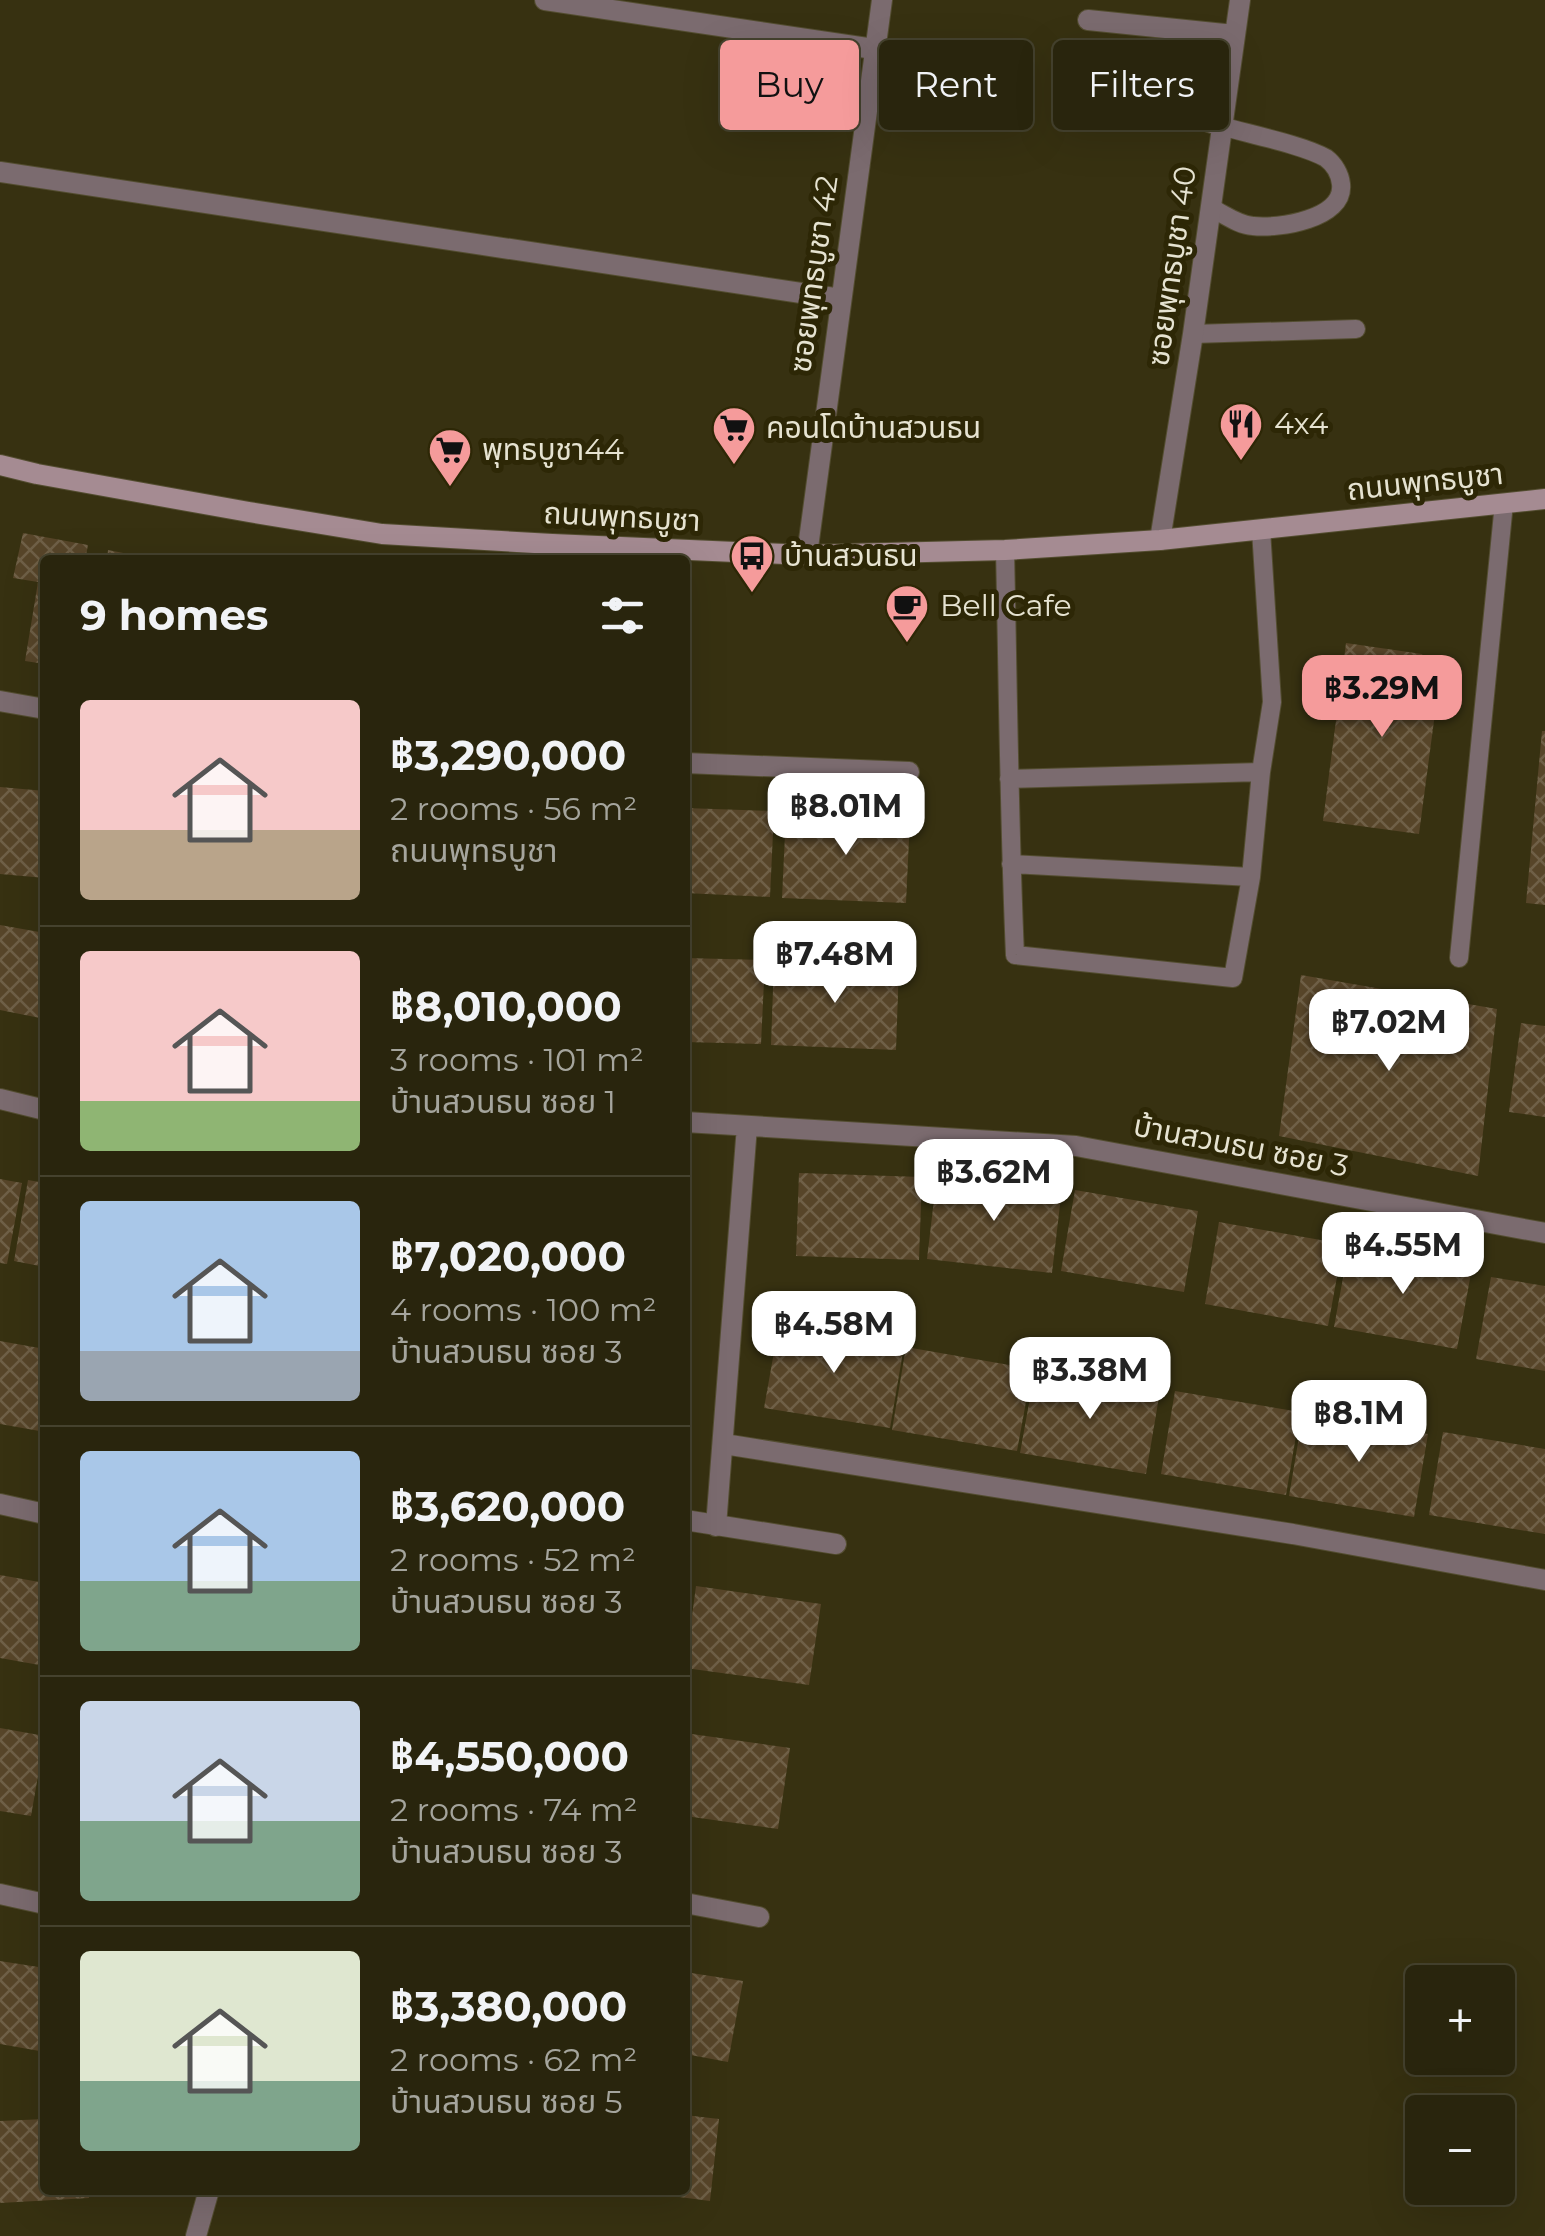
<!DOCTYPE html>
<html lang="en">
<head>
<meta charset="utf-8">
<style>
	:root { --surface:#29250d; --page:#312d16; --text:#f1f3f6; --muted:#a5a59d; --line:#45422e; --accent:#f59b9b }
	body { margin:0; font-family:Montserrat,"Noto Sans Thai",sans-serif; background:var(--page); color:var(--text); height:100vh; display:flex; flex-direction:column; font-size:38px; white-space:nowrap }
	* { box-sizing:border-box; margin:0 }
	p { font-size:32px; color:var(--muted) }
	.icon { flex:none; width:55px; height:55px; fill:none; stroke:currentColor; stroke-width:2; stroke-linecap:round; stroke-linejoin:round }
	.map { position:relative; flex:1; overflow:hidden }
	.drawer { position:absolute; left:40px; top:555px; width:650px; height:1640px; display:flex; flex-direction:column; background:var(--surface); border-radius:10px; box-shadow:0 10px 40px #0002,0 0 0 2px var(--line) }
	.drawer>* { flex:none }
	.banner { position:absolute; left:720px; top:40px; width:675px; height:90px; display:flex; gap:20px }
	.controls { position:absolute; left:1405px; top:1965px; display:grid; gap:20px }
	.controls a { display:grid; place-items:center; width:110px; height:110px; border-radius:10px; background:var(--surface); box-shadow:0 10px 40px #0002,0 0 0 2px var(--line); font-size:50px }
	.price { position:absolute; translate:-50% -85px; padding:0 22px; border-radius:20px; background:#fff; color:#222; font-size:32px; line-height:65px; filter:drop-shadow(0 2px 5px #0008) }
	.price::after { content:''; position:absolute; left:50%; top:60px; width:30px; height:22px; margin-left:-15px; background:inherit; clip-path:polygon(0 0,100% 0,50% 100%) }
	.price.active { background:var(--accent); color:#111 }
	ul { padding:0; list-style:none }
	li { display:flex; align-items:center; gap:30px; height:250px; padding:0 40px }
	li+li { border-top:2px solid var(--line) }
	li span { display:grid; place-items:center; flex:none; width:280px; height:200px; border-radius:10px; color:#555 }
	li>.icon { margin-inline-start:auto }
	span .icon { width:120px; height:120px; fill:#fffc; stroke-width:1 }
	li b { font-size:42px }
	h2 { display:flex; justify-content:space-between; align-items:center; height:120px; padding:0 40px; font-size:42px }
	.chip { padding:0 35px; border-radius:10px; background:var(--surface); box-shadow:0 10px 40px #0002,0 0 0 2px var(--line); font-size:35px; line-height:90px }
	.chip.active { background:var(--accent); color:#111 }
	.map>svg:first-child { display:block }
</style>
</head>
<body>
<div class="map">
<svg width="1545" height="2236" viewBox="0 0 1545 2236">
	<defs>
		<pattern id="building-cross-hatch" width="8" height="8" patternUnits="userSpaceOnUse" patternTransform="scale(2.5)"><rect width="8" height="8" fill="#574529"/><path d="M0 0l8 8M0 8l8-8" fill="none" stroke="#6f6047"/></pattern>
	</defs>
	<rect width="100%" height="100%" fill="#373111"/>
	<path fill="url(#building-cross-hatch)" d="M 23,533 L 88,545 L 85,560 L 45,560 L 45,664 L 25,661 L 38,582 L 13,578 Z
		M 108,550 L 149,558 L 148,560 L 107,560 Z
		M 1346,643 L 1422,654 L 1439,683 L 1419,834 L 1323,821 Z
		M 1542,731 L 1545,731 L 1545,905 L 1526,903 Z
		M 0,787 L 45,791 L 45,878 L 0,874 Z
		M 685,808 L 774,811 L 770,897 L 685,893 Z
		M 786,813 L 910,818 L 906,903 L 782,898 Z
		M 0,925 L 45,933 L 45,1019 L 0,1010 Z
		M 685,958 L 765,960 L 761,1044 L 685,1042 Z
		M 774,961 L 899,966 L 896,1050 L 771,1045 Z
		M 1301,975 L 1497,1009 L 1478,1176 L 1279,1136 Z
		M 1521,1023 L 1545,1026 L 1545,1117 L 1509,1112 Z
		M 799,1173 L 922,1177 L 919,1260 L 796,1256 Z
		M 937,1174 L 1062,1188 L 1052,1273 L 927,1259 Z
		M 0,1179 L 22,1183 L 7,1264 L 0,1263 Z
		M 28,1180 L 45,1183 L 45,1267 L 14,1261 Z
		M 1075,1190 L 1198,1211 L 1184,1292 L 1061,1271 Z
		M 1219,1222 L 1343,1244 L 1328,1326 L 1205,1304 Z
		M 1349,1245 L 1472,1268 L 1457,1349 L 1334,1327 Z
		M 1491,1277 L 1545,1286 L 1545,1371 L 1476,1359 Z
		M 779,1324 L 904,1346 L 890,1428 L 764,1408 Z
		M 0,1341 L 45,1349 L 45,1432 L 0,1424 Z
		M 906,1347 L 1032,1369 L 1017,1451 L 892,1430 Z
		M 1035,1370 L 1160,1391 L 1146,1474 L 1020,1453 Z
		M 1175,1391 L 1300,1412 L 1286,1495 L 1161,1474 Z
		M 1303,1413 L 1428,1434 L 1414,1517 L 1289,1496 Z
		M 1443,1432 L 1545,1449 L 1545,1534 L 1429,1515 Z
		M 0,1575 L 45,1583 L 45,1666 L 0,1658 Z
		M 696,1586 L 821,1604 L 809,1685 L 685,1668 Z
		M 0,1728 L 45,1736 L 31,1816 L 0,1811 Z
		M 685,1733 L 790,1748 L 778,1829 L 685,1816 Z
		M 0,1961 L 45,1968 L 45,2052 L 0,2044 Z
		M 685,1972 L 743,1981 L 728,2062 L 685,2054 Z
		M 685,2115 L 719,2119 L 710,2201 L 641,2192 L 642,2190 L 685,2190 Z
		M 45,2119 L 45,2190 L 88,2190 L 89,2198 L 0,2203 L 0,2121 Z"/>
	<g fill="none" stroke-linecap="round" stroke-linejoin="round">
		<g stroke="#534d30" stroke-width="20">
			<path id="service" d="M 1211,208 C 1224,214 1238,225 1253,226 C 1278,229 1345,219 1341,184 C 1340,174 1334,164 1326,158 C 1303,145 1249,134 1221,126
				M 1193,334 L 1356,329
				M 1005,550 C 1008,685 1009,820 1015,955 L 1233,978 L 1251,877 L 1261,772 L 1009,779
				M 1261,772 L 1272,702 L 1261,530
				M 1011,864 L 1251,877
				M 1459,958 L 1504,503"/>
		</g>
		<g stroke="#534d30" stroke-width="22">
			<path id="minor" d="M 545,0 L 874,49
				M 1088,20 L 1234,35
				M 1126,120 C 1129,117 1134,110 1138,108 C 1152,100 1205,121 1221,126
				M 0,172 L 841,299
				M 1160,540 L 1193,334 L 1240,0
				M 807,555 L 882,0
				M 552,560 L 552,544
				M 0,701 L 45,709
				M 685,763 L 909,772
				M 0,1099 L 45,1110
				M 685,1122 L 1076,1146 L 1545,1233
				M 724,1444 L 1293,1534 L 1545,1580
				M 0,1504 L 45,1514
				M 685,1520 L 836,1544
				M 716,1526 L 747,1126
				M 0,1894 L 45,1904
				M 685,1903 L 759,1917
				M 196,2236 L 209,2190"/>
		</g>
		<g stroke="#534d30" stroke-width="22">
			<path id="secondary" d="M 0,465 L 37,474 L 249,512 L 382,534 L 552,544 L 807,555 L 1005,550 L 1160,540 L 1545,499"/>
		</g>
		<use href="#service" stroke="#7b6b6f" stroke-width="18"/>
		<use href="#minor" stroke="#7b6b6f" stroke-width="20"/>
		<use href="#secondary" stroke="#a58b92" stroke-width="20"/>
	</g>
	<defs>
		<g id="restaurant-pin" transform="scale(2.25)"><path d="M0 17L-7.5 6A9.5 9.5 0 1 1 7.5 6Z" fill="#f59b9b" stroke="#2d2706"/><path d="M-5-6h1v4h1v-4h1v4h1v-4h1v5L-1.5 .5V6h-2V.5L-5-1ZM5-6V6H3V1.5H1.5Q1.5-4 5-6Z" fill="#111"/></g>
		<g id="supermarket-pin" transform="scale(2.25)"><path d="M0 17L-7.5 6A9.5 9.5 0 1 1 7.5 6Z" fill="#f59b9b" stroke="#2d2706"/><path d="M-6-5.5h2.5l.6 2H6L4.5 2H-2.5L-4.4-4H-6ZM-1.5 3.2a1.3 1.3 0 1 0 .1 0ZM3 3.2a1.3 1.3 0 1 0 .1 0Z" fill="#111"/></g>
		<g id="bus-pin" transform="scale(2.25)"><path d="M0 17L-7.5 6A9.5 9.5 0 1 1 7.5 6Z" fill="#f59b9b" stroke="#2d2706"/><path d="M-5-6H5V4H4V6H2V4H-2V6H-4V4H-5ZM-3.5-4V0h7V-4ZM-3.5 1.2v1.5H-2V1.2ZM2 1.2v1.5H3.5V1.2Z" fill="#111"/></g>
		<g id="cafe-pin" transform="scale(2.25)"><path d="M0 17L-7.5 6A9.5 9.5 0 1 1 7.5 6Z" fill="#f59b9b" stroke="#2d2706"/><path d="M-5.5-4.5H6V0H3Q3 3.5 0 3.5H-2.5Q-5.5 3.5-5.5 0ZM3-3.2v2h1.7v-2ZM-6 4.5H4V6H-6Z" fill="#111"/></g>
	</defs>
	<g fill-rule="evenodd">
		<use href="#restaurant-pin" x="1241" y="424"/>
		<use href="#supermarket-pin" x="734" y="428"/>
		<use href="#supermarket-pin" x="450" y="450"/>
		<use href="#bus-pin" x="752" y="556"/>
		<use href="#cafe-pin" x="907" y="606"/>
	</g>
	<g text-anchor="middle" stroke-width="10" stroke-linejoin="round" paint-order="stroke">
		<g font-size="30" fill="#e6e3d1" stroke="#2d2706">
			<text transform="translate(1172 266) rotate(-82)" y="10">ซอยพุทธบูชา 40</text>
			<text transform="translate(814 274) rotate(-82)" y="10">ซอยพุทธบูชา 42</text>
			<text transform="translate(1425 482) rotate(-6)" y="10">ถนนพุทธบูชา</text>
			<text transform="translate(622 517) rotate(3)" y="10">ถนนพุทธบูชา</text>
			<text transform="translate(1241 1146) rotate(11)" y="10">บ้านสวนธน ซอย 3</text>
		</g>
		<g font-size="30" fill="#e6e3d1" stroke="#2d2706" text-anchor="start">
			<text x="1274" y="434">4x4</text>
			<text x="766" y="438">คอนโดบ้านสวนธน</text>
			<text x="482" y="460">พุทธบูชา44</text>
			<text x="784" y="566">บ้านสวนธน</text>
			<text x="940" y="616">Bell Cafe</text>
		</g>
	</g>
</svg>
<div class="controls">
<a>+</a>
<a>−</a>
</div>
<b class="price active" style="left:1382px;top:740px">฿3.29M</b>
<b class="price" style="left:846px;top:858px">฿8.01M</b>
<b class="price" style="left:835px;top:1006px">฿7.48M</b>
<b class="price" style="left:1389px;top:1074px">฿7.02M</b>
<b class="price" style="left:994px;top:1224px">฿3.62M</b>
<b class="price" style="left:1403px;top:1297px">฿4.55M</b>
<b class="price" style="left:834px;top:1376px">฿4.58M</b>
<b class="price" style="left:1090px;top:1422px">฿3.38M</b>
<b class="price" style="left:1359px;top:1465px">฿8.1M</b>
<div class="banner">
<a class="chip active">Buy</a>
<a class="chip">Rent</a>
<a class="chip">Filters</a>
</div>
<section class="drawer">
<h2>9 homes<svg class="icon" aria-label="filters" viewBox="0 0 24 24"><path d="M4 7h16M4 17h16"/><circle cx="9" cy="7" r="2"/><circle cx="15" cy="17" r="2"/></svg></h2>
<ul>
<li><span style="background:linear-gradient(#f6c9c9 65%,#b9a48a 0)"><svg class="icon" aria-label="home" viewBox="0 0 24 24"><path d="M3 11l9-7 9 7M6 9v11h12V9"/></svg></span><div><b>฿3,290,000</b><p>2 rooms · 56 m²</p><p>ถนนพุทธบูชา</p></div></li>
<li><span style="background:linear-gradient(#f6c9c9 75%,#8fb573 0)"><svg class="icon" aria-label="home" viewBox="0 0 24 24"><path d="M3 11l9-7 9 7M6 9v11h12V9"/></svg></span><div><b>฿8,010,000</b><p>3 rooms · 101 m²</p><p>บ้านสวนธน ซอย 1</p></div></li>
<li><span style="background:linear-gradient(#a9c7e8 75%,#9aa5b1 0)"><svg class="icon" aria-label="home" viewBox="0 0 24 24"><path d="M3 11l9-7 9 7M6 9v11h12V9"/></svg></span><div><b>฿7,020,000</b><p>4 rooms · 100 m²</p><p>บ้านสวนธน ซอย 3</p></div></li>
<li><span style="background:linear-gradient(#a9c7e8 65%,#7fa58c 0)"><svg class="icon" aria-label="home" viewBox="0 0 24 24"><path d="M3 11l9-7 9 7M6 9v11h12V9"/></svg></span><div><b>฿3,620,000</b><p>2 rooms · 52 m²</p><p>บ้านสวนธน ซอย 3</p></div></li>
<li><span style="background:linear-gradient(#c9d6e8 60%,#7fa58c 0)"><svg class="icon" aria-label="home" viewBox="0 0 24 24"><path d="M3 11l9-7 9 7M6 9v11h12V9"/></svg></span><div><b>฿4,550,000</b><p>2 rooms · 74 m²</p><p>บ้านสวนธน ซอย 3</p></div></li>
<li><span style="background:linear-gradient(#dfe7d0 65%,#7fa58c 0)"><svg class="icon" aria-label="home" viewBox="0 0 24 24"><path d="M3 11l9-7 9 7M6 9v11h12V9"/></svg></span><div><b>฿3,380,000</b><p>2 rooms · 62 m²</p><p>บ้านสวนธน ซอย 5</p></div></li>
</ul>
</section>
</div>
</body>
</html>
